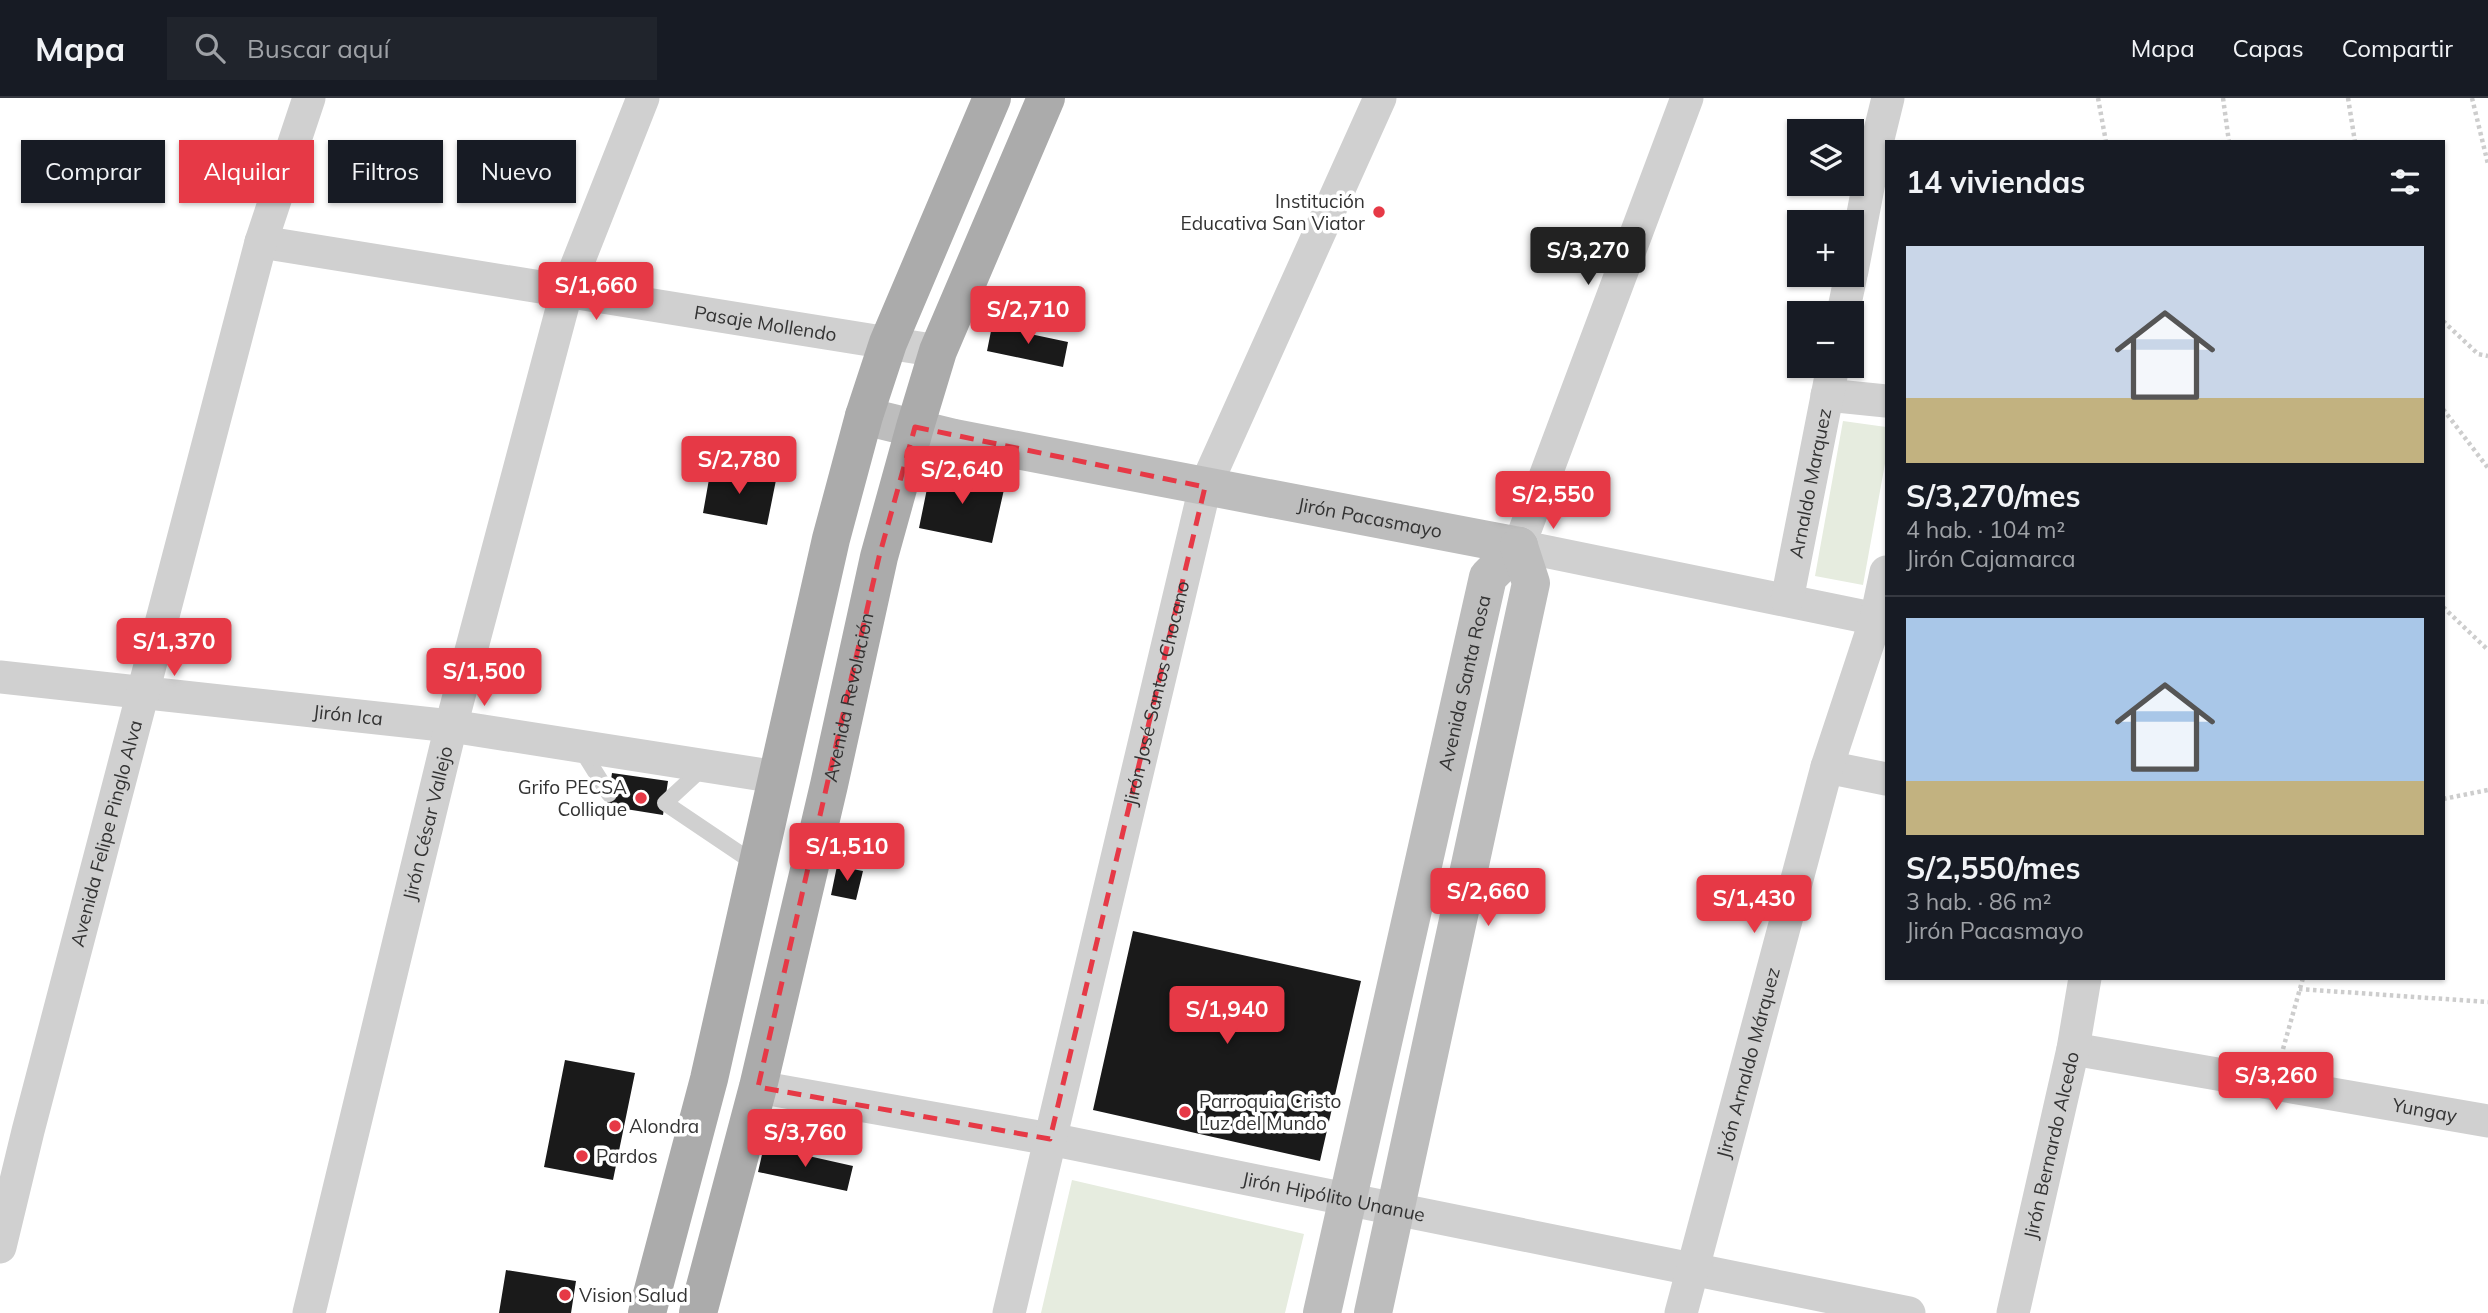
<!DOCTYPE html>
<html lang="es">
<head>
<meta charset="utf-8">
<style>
	:root { --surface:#171b24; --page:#20242c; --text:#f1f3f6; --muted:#9ea1a6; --line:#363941; --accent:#e63946 }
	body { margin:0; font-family:Mulish,sans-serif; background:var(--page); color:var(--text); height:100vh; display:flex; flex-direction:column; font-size:26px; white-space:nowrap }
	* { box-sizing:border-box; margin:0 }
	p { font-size:23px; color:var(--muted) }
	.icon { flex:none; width:38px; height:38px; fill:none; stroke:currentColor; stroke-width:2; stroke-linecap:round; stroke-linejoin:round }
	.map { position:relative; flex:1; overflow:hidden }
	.panel { position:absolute; left:1885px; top:42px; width:560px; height:840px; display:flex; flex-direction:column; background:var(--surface); border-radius:0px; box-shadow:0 2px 5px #0004 }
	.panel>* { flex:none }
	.guide { position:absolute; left:21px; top:42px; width:665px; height:63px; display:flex; gap:14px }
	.fabs { position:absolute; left:1787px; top:21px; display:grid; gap:14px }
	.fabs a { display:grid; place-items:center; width:77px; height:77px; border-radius:0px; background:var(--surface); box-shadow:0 2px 5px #0004; font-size:35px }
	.price { position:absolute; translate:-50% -60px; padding:0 16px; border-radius:7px; background:var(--accent); color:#fff; font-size:23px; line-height:46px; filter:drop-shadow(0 2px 4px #0008) }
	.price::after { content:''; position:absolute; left:50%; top:42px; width:21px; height:16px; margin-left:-10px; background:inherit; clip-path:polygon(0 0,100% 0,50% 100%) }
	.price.on { background:#222; color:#fff }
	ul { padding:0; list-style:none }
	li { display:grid; align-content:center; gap:14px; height:371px; padding:0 21px }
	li+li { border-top:2px solid var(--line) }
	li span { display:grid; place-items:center; height:217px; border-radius:0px; color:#555 }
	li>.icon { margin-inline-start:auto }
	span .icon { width:126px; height:126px; fill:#fffc; stroke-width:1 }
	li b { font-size:30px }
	h2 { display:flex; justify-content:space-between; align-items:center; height:84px; padding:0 21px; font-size:30px }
	.chip { padding:0 24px; border-radius:0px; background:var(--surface); box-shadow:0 2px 5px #0004; font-size:24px; line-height:63px }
	.chip.on { background:var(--accent); color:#fff }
	header { display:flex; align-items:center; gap:42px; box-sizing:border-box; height:98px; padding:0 35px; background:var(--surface); border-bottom:2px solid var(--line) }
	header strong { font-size:33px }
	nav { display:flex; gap:38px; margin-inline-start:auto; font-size:24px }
	.search { width:490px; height:63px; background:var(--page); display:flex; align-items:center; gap:18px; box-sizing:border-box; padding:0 24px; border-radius:0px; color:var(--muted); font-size:26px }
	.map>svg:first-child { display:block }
</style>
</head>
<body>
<header>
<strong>Mapa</strong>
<div class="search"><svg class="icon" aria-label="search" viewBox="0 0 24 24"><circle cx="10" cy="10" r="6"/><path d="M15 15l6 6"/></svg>Buscar aquí</div>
<nav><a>Mapa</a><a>Capas</a><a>Compartir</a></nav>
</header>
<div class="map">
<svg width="2488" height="1215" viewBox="0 0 2488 1215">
	<rect width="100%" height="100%" fill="#fff"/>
	<path fill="#e6ecdf" d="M 1843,323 L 1886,329 L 1886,360 L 1863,487 L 1815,478 Z
		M 1072,1082 L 1304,1136 L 1285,1215 L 1041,1215 Z"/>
	<path fill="#1a1a1a" d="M 992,228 L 1068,244 L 1063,269 L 987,253 Z
		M 711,370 L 776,382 L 767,427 L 703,415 Z
		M 931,371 L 1005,387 L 992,445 L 919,430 Z
		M 612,675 L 668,683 L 663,717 L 607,708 Z
		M 837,768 L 863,773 L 856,802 L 831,797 Z
		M 1133,833 L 1361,883 L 1320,1063 L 1093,1012 Z
		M 565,962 L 635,975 L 613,1082 L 544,1069 Z
		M 764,1048 L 853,1068 L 847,1093 L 758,1074 Z
		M 506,1172 L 576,1183 L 571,1215 L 499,1215 Z"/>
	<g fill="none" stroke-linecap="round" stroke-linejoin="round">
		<path stroke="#cdcdcd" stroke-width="4.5" stroke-dasharray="3.5 3.5" stroke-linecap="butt" d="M 2098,0 L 2106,44
			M 2223,0 L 2229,44
			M 2348,0 L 2355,44
			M 2472,0 L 2488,66
			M 2443,223 L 2478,256 L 2488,258
			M 2443,311 L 2488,370
			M 2443,509 L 2488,552
			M 2443,701 L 2488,692
			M 2299,891 L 2488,904
			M 2283,951 L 2303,880"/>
		<path stroke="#d0d0d0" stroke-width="16" d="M 581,651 L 609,696
			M 705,668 L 665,705 L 757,767"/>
		<g stroke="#d0d0d0" stroke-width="33">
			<path d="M 1687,0 L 1519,448 L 1876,521"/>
			<path id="s1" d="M 261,144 L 938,253"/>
			<path d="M 1852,173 L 1875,53 L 1888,0"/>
			<path d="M 1843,215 L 1851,177"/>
			<path d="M 1827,297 L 1886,303"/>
			<path id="s2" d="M 1787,502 L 1833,268"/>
			<path id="s3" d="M 0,579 L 451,628 L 777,679"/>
			<path d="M 1827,669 L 1886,681"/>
			<path id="s4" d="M 2073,951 L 2488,1023"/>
			<path id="s5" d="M 758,989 L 1050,1041 L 1909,1215"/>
			<path id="s6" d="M 0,1149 L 28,1033 L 261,144 L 309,0"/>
			<path id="s7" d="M 309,1215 L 451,628 L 567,192 L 643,0"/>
			<path id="s8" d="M 1009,1215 L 1205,389 L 1380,0"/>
			<path id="s9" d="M 1681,1215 L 1827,669 L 1876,521 L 1886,474"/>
			<path id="s10" d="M 2013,1215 L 2073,951 L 2085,880"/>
		</g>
		<g stroke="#bdbdbd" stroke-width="38">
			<path id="s11" d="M 864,318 L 954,340 L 1519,448"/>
			<path id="s12" d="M 1322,1215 L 1488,479 L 1519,448"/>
			<path d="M 1373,1215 L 1531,485 L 1519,448"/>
		</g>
		<g stroke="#ababab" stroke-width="38">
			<path d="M 647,1215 L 709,981 L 831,441 L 864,318 L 888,245 L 992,0"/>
			<path id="s13" d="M 698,1215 L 758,989 L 829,687 L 879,459 L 915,329 L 938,253 L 1046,0"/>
		</g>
	</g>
	<path fill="none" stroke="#e63946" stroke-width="5" stroke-dasharray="14 9" stroke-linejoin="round" d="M 915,329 L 1205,389 L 1050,1041 L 758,989 L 879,459 Z"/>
	<g fill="#e63946" stroke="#fff" stroke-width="2.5">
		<circle cx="1379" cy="114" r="7"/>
		<circle cx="641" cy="700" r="7"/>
		<circle cx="1185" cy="1014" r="7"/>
		<circle cx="615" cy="1028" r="7"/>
		<circle cx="582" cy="1058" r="7"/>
		<circle cx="565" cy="1197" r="7"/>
	</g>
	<g text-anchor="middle" stroke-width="7" stroke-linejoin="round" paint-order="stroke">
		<g font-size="19" fill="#333" stroke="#fff" text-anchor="start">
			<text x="1365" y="110" text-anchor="end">Institución<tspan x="1365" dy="22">Educativa San Viator</tspan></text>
			<text x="627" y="696" text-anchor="end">Grifo PECSA<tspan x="627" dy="22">Collique</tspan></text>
			<text x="1199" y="1010">Parroquia Cristo<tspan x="1199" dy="22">Luz del Mundo</tspan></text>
			<text x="629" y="1035">Alondra</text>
			<text x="596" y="1065">Pardos</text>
			<text x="579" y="1204">Vision Salud</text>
		</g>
		<g font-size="19" fill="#333" stroke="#fff">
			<text dy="7" stroke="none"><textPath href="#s1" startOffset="511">Pasaje Mollendo</textPath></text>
			<text dy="7" stroke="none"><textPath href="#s2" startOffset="119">Arnaldo Marquez</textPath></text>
			<text dy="7" stroke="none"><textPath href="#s11" startOffset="516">Jirón Pacasmayo</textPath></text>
			<text dy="7" stroke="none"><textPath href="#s12" startOffset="646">Avenida Santa Rosa</textPath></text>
			<text dy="7" stroke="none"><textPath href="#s8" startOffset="637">Jirón José Santos Chocano</textPath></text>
			<text dy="7" stroke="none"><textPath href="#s13" startOffset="634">Avenida Revolución</textPath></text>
			<text dy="7" stroke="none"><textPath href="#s3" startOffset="350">Jirón Ica</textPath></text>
			<text dy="7" stroke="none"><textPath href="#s7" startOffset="504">Jirón César Vallejo</textPath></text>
			<text dy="7" stroke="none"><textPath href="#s6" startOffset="427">Avenida Felipe Pinglo Alva</textPath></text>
			<text dy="7" stroke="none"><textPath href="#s9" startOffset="259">Jirón Arnaldo Márquez</textPath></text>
			<text dy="7" stroke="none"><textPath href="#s4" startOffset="357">Yungay</textPath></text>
			<text dy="7" stroke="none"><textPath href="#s10" startOffset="172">Jirón Bernardo Alcedo</textPath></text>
			<text dy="7" stroke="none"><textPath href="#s5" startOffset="586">Jirón Hipólito Unanue</textPath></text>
		</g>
	</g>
</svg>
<div class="fabs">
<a><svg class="icon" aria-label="layers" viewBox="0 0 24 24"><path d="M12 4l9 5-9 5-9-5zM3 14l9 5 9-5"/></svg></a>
<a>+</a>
<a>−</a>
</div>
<b class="price on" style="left:1588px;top:189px">S/3,270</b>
<b class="price" style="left:596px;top:224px">S/1,660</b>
<b class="price" style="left:1028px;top:248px">S/2,710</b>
<b class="price" style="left:739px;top:398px">S/2,780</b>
<b class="price" style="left:962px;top:408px">S/2,640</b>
<b class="price" style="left:1553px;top:433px">S/2,550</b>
<b class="price" style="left:174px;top:580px">S/1,370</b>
<b class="price" style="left:484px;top:610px">S/1,500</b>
<b class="price" style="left:847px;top:785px">S/1,510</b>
<b class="price" style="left:1488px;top:830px">S/2,660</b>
<b class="price" style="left:1754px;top:837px">S/1,430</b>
<b class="price" style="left:1227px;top:948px">S/1,940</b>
<b class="price" style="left:2276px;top:1014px">S/3,260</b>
<b class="price" style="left:805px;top:1071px">S/3,760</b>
<div class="guide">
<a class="chip">Comprar</a>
<a class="chip on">Alquilar</a>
<a class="chip">Filtros</a>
<a class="chip">Nuevo</a>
</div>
<section class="panel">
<h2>14 viviendas<svg class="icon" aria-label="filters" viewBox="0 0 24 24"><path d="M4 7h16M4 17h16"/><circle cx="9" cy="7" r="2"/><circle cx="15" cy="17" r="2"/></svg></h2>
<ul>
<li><span style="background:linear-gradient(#c9d6e8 70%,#c2b280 0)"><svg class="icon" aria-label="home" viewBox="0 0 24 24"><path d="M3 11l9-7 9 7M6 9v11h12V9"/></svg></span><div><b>S/3,270/mes</b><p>4 hab. · 104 m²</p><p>Jirón Cajamarca</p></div></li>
<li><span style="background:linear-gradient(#a9c7e8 75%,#c2b280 0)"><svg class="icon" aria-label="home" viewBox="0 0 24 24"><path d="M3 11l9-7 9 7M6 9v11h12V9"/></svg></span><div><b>S/2,550/mes</b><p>3 hab. · 86 m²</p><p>Jirón Pacasmayo</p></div></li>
</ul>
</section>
</div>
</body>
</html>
